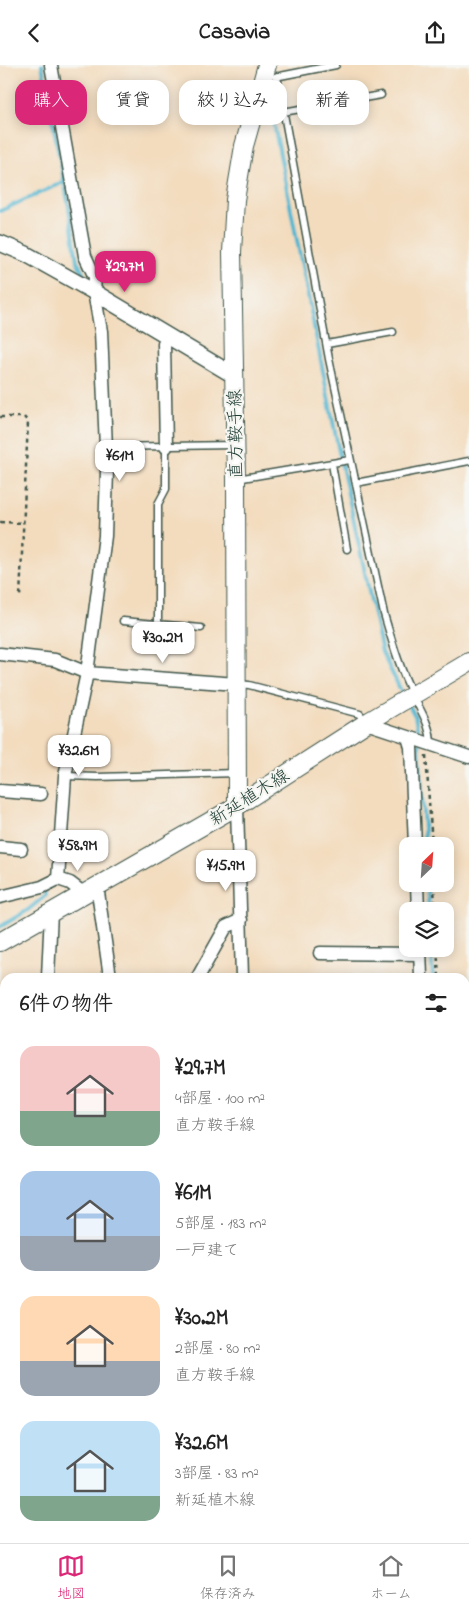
<!DOCTYPE html>
<html lang="ja">
<head>
<meta charset="utf-8">
<style>
	:root { --surface:#fff; --page:#f2f2f2; --text:#222; --muted:#767676; --line:#e0e0e0; --accent:#db2777 }
	body { margin:0; font-family:"Indie Flower","Klee One",sans-serif; background:var(--page); color:var(--text); height:100vh; display:flex; flex-direction:column; font-size:19px; white-space:nowrap }
	* { box-sizing:border-box; margin:0 }
	p { font-size:16px; color:var(--muted) }
	.icon { flex:none; width:28px; height:28px; fill:none; stroke:currentColor; stroke-width:2; stroke-linecap:round; stroke-linejoin:round }
	.map { position:relative; flex:1; overflow:hidden }
	.drawer { position:absolute; left:0px; top:908px; width:470px; height:571px; display:flex; flex-direction:column; background:var(--surface); border-radius:15px 15px 0 0; box-shadow:0 2px 12px #0003 }
	.drawer>* { flex:none }
	.hud { position:absolute; left:15px; top:15px; width:440px; height:45px; display:flex; gap:10px }
	.needle { width:32px; rotate:25deg }
	.tools { position:absolute; left:399px; top:772px; display:grid; gap:10px }
	.tools a { display:grid; place-items:center; width:55px; height:55px; border-radius:10px; background:var(--surface); box-shadow:0 2px 12px #0003; font-size:25px }
	.price { position:absolute; translate:-50% -42px; padding:0 11px; border-radius:10px; background:#fff; color:#222; font-size:16px; line-height:32px; filter:drop-shadow(0 1px 2px #0008) }
	.price::after { content:''; position:absolute; left:50%; top:30px; width:15px; height:11px; margin-left:-8px; background:inherit; clip-path:polygon(0 0,100% 0,50% 100%) }
	.price.on { background:var(--accent); color:#fff }
	ul { padding:0; list-style:none }
	li { display:flex; align-items:center; gap:15px; height:125px; padding:0 20px }
	li span { display:grid; place-items:center; flex:none; width:140px; height:100px; border-radius:15px; color:#555 }
	li>.icon { margin-inline-start:auto }
	span .icon { width:60px; height:60px; fill:#fffc; stroke-width:1 }
	li b { font-size:21px }
	h2 { display:flex; justify-content:space-between; align-items:center; height:60px; padding:0 20px; font-size:21px }
	.pill { padding:0 18px; border-radius:15px; background:var(--surface); box-shadow:0 2px 12px #0003; font-size:18px; line-height:45px }
	.pill.on { background:var(--accent); color:#fff }
	header { display:flex; justify-content:space-between; align-items:center; height:65px; padding:0 20px; background:var(--surface); font-size:22px; font-weight:800 }
	.tabs { display:flex; justify-content:space-around; align-items:center; height:70px; border-top:1px solid var(--line); background:var(--surface); font-size:14px; color:var(--muted) }
	.tabs a { display:grid; justify-items:center; gap:2px }
	.tabs .on { color:var(--accent) }
	.map>svg:first-child { display:block }
</style>
</head>
<body>
<header><svg class="icon" aria-label="back" viewBox="0 0 24 24"><path d="M15 5l-7 7 7 7"/></svg>Casavia<svg class="icon" aria-label="share" viewBox="0 0 24 24"><path d="M12 15V3M7 8l5-5 5 5M5 13v7h14v-7"/></svg></header>
<div class="map">
<svg width="469" height="1478" viewBox="0 0 469 1478">
	<rect width="100%" height="100%" fill="#f6f6f2"/>
	<filter id="ink" filterUnits="userSpaceOnUse"><feTurbulence type="fractalNoise" baseFrequency=".02" numOctaves="2"/><feDisplacementMap in="SourceGraphic" scale="10" xChannelSelector="R" yChannelSelector="G"/><feConvolveMatrix kernelMatrix="1 2 1 2 8 2 1 2 1" color-interpolation-filters="sRGB"/></filter>
	<filter id="wash" filterUnits="userSpaceOnUse"><feTurbulence type="fractalNoise" baseFrequency=".0096" numOctaves="4" result="noise"/><feDisplacementMap in="SourceGraphic" scale="20" xChannelSelector="R" yChannelSelector="G"/><feGaussianBlur stdDeviation="1.12" result="paint"/><feColorMatrix in="noise" values="0 0 0 0 0 0 0 0 0 0 0 0 0 0 0 0 0 1.4 0 .05"/><feComposite in="paint" operator="in"/></filter>
	<g filter="url(#wash)">
		<rect width="100%" height="100%" fill="#f3dcbe"/>
		<g fill="none" stroke-linecap="round" stroke-linejoin="round">
			<path stroke="#51b6d0" stroke-width="4" d="M 42,0 L 68,136 L 77,196 L 85,212
				M 267,24 L 339,387 L 382,587 L 403,630
				M 0,146 L 64,117
				M 408,638 L 415,651 L 419,672
				M 419,679 L 425,781
				M 427,819 L 429,846
				M 0,862 L 28,845 L 45,831 L 45,827
				M 431,884 L 433,912
				M 361,1478 L 362,1474"/>
		</g>
	</g>
	<g filter="url(#ink)">
		<g fill="none" stroke-linecap="round" stroke-linejoin="round">
			<g stroke="#3f5549" stroke-width="9">
				<path id="service" d="M 277,11 L 329,294 L 384,549 C 392,576 400,605 413,630 C 421,647 431,660 431,680
					M 275,12 L 336,0
					M 283,47 L 381,30
					M 327,279 L 393,267
					M 106,382 L 234,380
					M 332,399 L 347,484
					M 237,414 L 350,395
					M 356,418 L 469,396
					M 123,556 L 201,563
					M 158,559 L 158,439 L 166,424 L 166,382
					M 238,619 L 249,620 L 360,649 L 366,657
					M 65,711 L 98,712 L 237,708"/>
			</g>
			<g stroke="#3f5549" stroke-width="15">
				<path id="minor" d="M 51,0 L 85,191 L 95,212 L 94,227 L 101,266 L 107,406 L 105,471 L 87,608 L 65,711 L 58,814
					M 166,382 L 164,279 L 168,271
					M 0,589 L 55,595 L 87,608 L 237,619
					M 366,658 L 469,692
					M 408,672 L 411,682 L 415,781
					M 0,726 L 41,729
					M 237,741 L 242,912
					M 0,782 L 21,784
					M 417,819 L 418,846
					M 97,820 L 110,912
					M 0,832 L 42,822 L 58,814 L 70,818 L 83,828
					M 420,884 L 421,912
					M 320,888 L 420,889
					M 48,912 L 51,847
					M 198,912 L 226,862 L 241,855
					M 0,948 L 5,946
					M 465,1063 L 469,1063
					M 465,1167 L 469,1168
					M 0,1295 L 5,1295
					M 465,1461 L 469,1461
					M 250,1474 L 250,1478
					M 142,1478 L 143,1474"/>
			</g>
			<g stroke="#3f5549" stroke-width="18">
				<path id="tertiary" d="M 0,178 L 26,189 L 94,227 L 233,310
					M 0,960 L 5,1211"/>
			</g>
			<g stroke="#3f5549" stroke-width="20">
				<path id="secondary" d="M 237,741 L 236,414 L 232,187 L 235,135 L 244,81 L 267,0
					M 0,877 L 237,741 L 366,658 L 469,597"/>
			</g>
			<path stroke="#3f5549" stroke-width="2.5" stroke-dasharray="4 4" stroke-linecap="butt" d="M 0,352 L 24,352 L 28,357 L 20,532
				M 0,457 L 23,458
				M 426,690 L 432,781
				M 434,819 L 435,846
				M 437,884 L 439,912"/>
			<use href="#service" stroke="#fff" stroke-width="6"/>
			<use href="#minor" stroke="#fff" stroke-width="12"/>
			<use href="#tertiary" stroke="#fff" stroke-width="15"/>
			<use href="#secondary" stroke="#fff" stroke-width="18"/>
		</g>
	</g>
	<g text-anchor="middle" stroke-width="4.5" stroke-linejoin="round" paint-order="stroke">
		<g font-size="18" fill="#1f3d34" stroke="#f6f6f2">
			<text transform="translate(235 369) rotate(-91)" y="6">直方鞍手線</text>
			<text transform="translate(249 732) rotate(-32)" y="6">新延植木線</text>
		</g>
	</g>
</svg>
<div class="tools">
<a><svg class="needle" viewBox="-14 -14 28 28"><path d="M0-13l5 13h-10z" fill="#e53935"/><path d="M0 13l5-13h-10z" fill="#767676"/></svg></a>
<a><svg class="icon" aria-label="layers" viewBox="0 0 24 24"><path d="M12 4l9 5-9 5-9-5zM3 14l9 5 9-5"/></svg></a>
</div>
<b class="price on" style="left:125px;top:228px">¥29.7M</b>
<b class="price" style="left:120px;top:417px">¥61M</b>
<b class="price" style="left:163px;top:599px">¥30.2M</b>
<b class="price" style="left:79px;top:712px">¥32.6M</b>
<b class="price" style="left:78px;top:807px">¥58.9M</b>
<b class="price" style="left:226px;top:827px">¥15.9M</b>
<div class="hud">
<a class="pill on">購入</a>
<a class="pill">賃貸</a>
<a class="pill">絞り込み</a>
<a class="pill">新着</a>
</div>
<section class="drawer">
<h2>6件の物件<svg class="icon" aria-label="filters" viewBox="0 0 24 24"><path d="M4 7h16M4 17h16"/><circle cx="9" cy="7" r="2"/><circle cx="15" cy="17" r="2"/></svg></h2>
<ul>
<li><span style="background:linear-gradient(#f6c9c9 65%,#7fa58c 0)"><svg class="icon" aria-label="home" viewBox="0 0 24 24"><path d="M3 11l9-7 9 7M6 9v11h12V9"/></svg></span><div><b>¥29.7M</b><p>4部屋 · 100 m²</p><p>直方鞍手線</p></div></li>
<li><span style="background:linear-gradient(#a9c7e8 65%,#9aa5b1 0)"><svg class="icon" aria-label="home" viewBox="0 0 24 24"><path d="M3 11l9-7 9 7M6 9v11h12V9"/></svg></span><div><b>¥61M</b><p>5部屋 · 183 m²</p><p>一戸建て</p></div></li>
<li><span style="background:linear-gradient(#ffd9b3 65%,#9aa5b1 0)"><svg class="icon" aria-label="home" viewBox="0 0 24 24"><path d="M3 11l9-7 9 7M6 9v11h12V9"/></svg></span><div><b>¥30.2M</b><p>2部屋 · 80 m²</p><p>直方鞍手線</p></div></li>
<li><span style="background:linear-gradient(#bfe0f5 75%,#7fa58c 0)"><svg class="icon" aria-label="home" viewBox="0 0 24 24"><path d="M3 11l9-7 9 7M6 9v11h12V9"/></svg></span><div><b>¥32.6M</b><p>3部屋 · 83 m²</p><p>新延植木線</p></div></li>
</ul>
</section>
</div>
<nav class="tabs">
<a class="on"><svg class="icon" aria-label="map" viewBox="0 0 24 24"><path d="M3 6l6-2 6 2 6-2v14l-6 2-6-2-6 2zM9 4v14M15 6v14"/></svg>地図</a>
<a><svg class="icon" aria-label="saved" viewBox="0 0 24 24"><path d="M7 4h10v16l-5-4-5 4z"/></svg>保存済み</a>
<a><svg class="icon" aria-label="home" viewBox="0 0 24 24"><path d="M3 11l9-7 9 7M6 9v11h12V9"/></svg>ホーム</a>
</nav>
</body>
</html>
